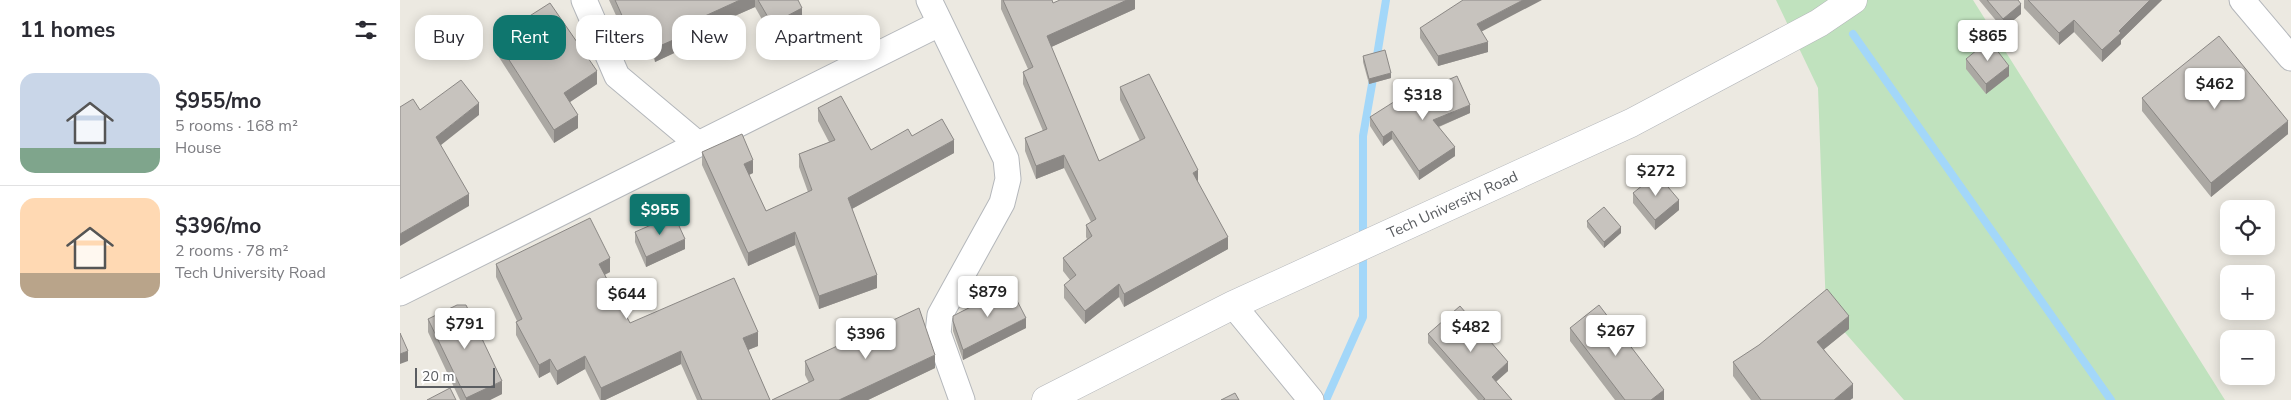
<!DOCTYPE html>
<html lang="en">
<head>
<meta charset="utf-8">
<style>
	:root { --surface:#fff; --page:#f2f2f3; --text:#2b2b33; --muted:#7c7c81; --line:#e1e1e2; --accent:#0f766e }
	body { margin:0; font-family:"Nunito Sans",sans-serif; background:var(--page); color:var(--text); height:100vh; display:flex; flex-direction:column; font-size:19px; white-space:nowrap }
	* { box-sizing:border-box; margin:0 }
	p { font-size:16px; color:var(--muted) }
	.icon { flex:none; width:28px; height:28px; fill:none; stroke:currentColor; stroke-width:2; stroke-linecap:round; stroke-linejoin:round }
	.map { position:relative; flex:1; overflow:hidden }
	.side { display:flex; flex-direction:column; background:var(--surface); width:400px }
	.side>* { flex:none }
	.guide { position:absolute; left:15px; top:15px; width:475px; height:45px; display:flex; gap:10px }
	.buttons { position:absolute; left:1820px; top:200px; display:grid; gap:10px }
	.buttons a { display:grid; place-items:center; width:55px; height:55px; border-radius:10px; background:var(--surface); box-shadow:0 2px 12px #0003; font-size:25px }
	.scale { position:absolute; left:15px; bottom:12px; width:80px; box-sizing:border-box; padding-left:5px; border:2px solid #5a5d61; border-top:0; font-size:14px; line-height:18px; white-space:nowrap; color:#5a5d61; -webkit-text-stroke:4px #fff; paint-order:stroke }
	.price { position:absolute; translate:-50% -42px; padding:0 11px; border-radius:5px; background:#fff; color:#222; font-size:16px; line-height:32px; filter:drop-shadow(0 1px 2px #0008) }
	.price::after { content:''; position:absolute; left:50%; top:30px; width:15px; height:11px; margin-left:-8px; background:inherit; clip-path:polygon(0 0,100% 0,50% 100%) }
	.price.selected { background:var(--accent); color:#fff }
	ul { padding:0; list-style:none }
	li { display:flex; align-items:center; gap:15px; height:125px; padding:0 20px }
	li+li { border-top:1px solid var(--line) }
	li span { display:grid; place-items:center; flex:none; width:140px; height:100px; border-radius:15px; color:#555 }
	li>.icon { margin-inline-start:auto }
	span .icon { width:60px; height:60px; fill:#fffc; stroke-width:1 }
	li b { font-size:21px }
	h2 { display:flex; justify-content:space-between; align-items:center; height:60px; padding:0 20px; font-size:21px }
	.pill { padding:0 18px; border-radius:15px; background:var(--surface); box-shadow:0 2px 12px #0003; font-size:18px; line-height:45px }
	.pill.selected { background:var(--accent); color:#fff }
	main { display:flex; flex:1; min-height:0 }
	.map>svg:first-child { display:block }
</style>
</head>
<body>
<main>
<section class="side">
<h2>11 homes<svg class="icon" aria-label="filters" viewBox="0 0 24 24"><path d="M4 7h16M4 17h16"/><circle cx="9" cy="7" r="2"/><circle cx="15" cy="17" r="2"/></svg></h2>
<ul>
<li><span style="background:linear-gradient(#c9d6e8 75%,#7fa58c 0)"><svg class="icon" aria-label="home" viewBox="0 0 24 24"><path d="M3 11l9-7 9 7M6 9v11h12V9"/></svg></span><div><b>$955/mo</b><p>5 rooms · 168 m²</p><p>House</p></div></li>
<li><span style="background:linear-gradient(#ffd9b3 75%,#b9a48a 0)"><svg class="icon" aria-label="home" viewBox="0 0 24 24"><path d="M3 11l9-7 9 7M6 9v11h12V9"/></svg></span><div><b>$396/mo</b><p>2 rooms · 78 m²</p><p>Tech University Road</p></div></li>
</ul>
</section>
<div class="map">
<svg width="1891" height="400" viewBox="0 0 1891 400">
	<rect width="100%" height="100%" fill="#ece9e1"/>
	<path fill="#c0e2be" d="M 1376,0 L 1573,0 L 1825,400 L 1504,400 L 1426,311 L 1418,88 Z"/>
	<g fill="none" stroke-linecap="round" stroke-linejoin="round">
		<path stroke="#a3d7f9" stroke-width="8" d="M 1453,34 L 1711,400
			M 976,62 L 986,0
			M 963,241 L 963,136 L 974,73
			M 926,400 L 963,317 L 963,252"/>
		<g stroke="#b4b7bb" stroke-width="27">
			<path id="minor" d="M 184,0 L 217,76 L 298,144
				M 529,0 L 606,159 L 608,179 L 602,203 L 540,315 L 538,333 L 562,400
				M 1842,0 L 1891,58
				M 0,293 L 539,24
				M 833,305 L 911,400"/>
		</g>
		<g stroke="#b4b7bb" stroke-width="29">
			<g id="tertiary">
				<path id="s1" d="M 646,400 L 833,305 L 1231,123 L 1419,23 L 1453,0"/>
			</g>
		</g>
		<use href="#minor" stroke="#fff" stroke-width="25"/>
		<use href="#tertiary" stroke="#fff" stroke-width="28"/>
	</g>
	<path fill="#aba8a3" d="M 209,0 L 398,0 L 402,21 L 372,37 L 355,7 L 287,37 L 287,47 L 255,62 L 250,48 L 234,55 Z
		M 601,0 L 652,0 L 653,3 L 735,0 L 735,9 L 651,47 L 699,161 L 740,141 L 720,100 L 720,87 L 798,182 L 828,249 L 724,307 L 719,297 L 685,324 L 664,298 L 664,285 L 670,280 L 663,271 L 663,258 L 687,239 L 686,237 L 686,225 L 691,222 L 664,168 L 636,179 L 625,151 L 625,138 L 643,131 L 623,84 L 623,72 L 628,69 L 601,9 Z
		M 1579,0 L 1618,0 L 1621,14 L 1603,29 Z
		M 1624,0 L 1762,0 L 1721,40 L 1721,44 L 1702,62 L 1674,32 L 1659,45 L 1624,8 Z
		M 1020,28 L 1082,32 L 1088,52 L 1038,66 L 1020,38 Z
		M 95,38 L 197,84 L 170,102 L 178,128 L 154,143 L 95,51 Z
		M 963,56 L 991,78 L 969,84 L 963,62 Z
		M 1566,59 L 1609,76 L 1586,94 L 1566,69 Z
		M 1742,98 L 1888,134 L 1811,197 L 1742,111 Z
		M 1000,100 L 1070,113 L 1039,127 L 1055,156 L 1019,180 L 992,139 L 983,146 L 970,126 L 970,117 Z
		M 418,108 L 471,150 L 512,136 L 554,153 L 452,209 L 477,288 L 419,309 L 395,245 L 348,266 L 302,165 L 302,152 L 353,173 L 349,175 L 366,211 L 408,192 L 399,167 L 399,154 L 429,142 L 418,121 Z
		M 1233,193 L 1279,210 L 1255,230 L 1233,203 Z
		M 1187,221 L 1221,233 L 1204,248 L 1187,227 Z
		M 235,232 L 285,249 L 246,267 L 235,242 Z
		M 96,264 L 210,272 L 205,275 L 230,323 L 358,346 L 348,350 L 370,400 L 297,400 L 281,364 L 205,400 L 200,400 L 185,369 L 157,385 L 150,372 L 139,378 L 116,335 L 116,322 L 117,321 L 96,277 Z
		M 28,319 L 102,394 L 90,400 L 60,400 L 28,332 Z
		M 553,321 L 626,328 L 563,360 L 553,331 Z
		M 1170,328 L 1264,400 L 1215,400 L 1170,341 Z
		M 1449,329 L 1424,349 L 1453,398 L 1450,400 L 1351,400 L 1333,376 L 1333,362 Z
		M 1028,334 L 1108,371 L 1096,382 L 1112,400 L 1078,400 L 1028,343 Z
		M 405,361 L 535,368 L 468,400 L 372,400 L 409,383 L 405,375 Z"/>
	<path fill="#8b8885" d="M 340,0 L 355,0 L 355,7 L 287,37 L 287,47 L 255,62 L 255,48 L 283,26 Z
		M 727,0 L 735,0 L 735,9 L 647,49 L 647,36 Z
		M 1123,0 L 1142,0 L 1077,34 L 1077,24 Z
		M 1750,0 L 1762,0 L 1721,40 L 1721,44 L 1702,62 L 1702,50 L 1719,31 Z
		M 1621,4 L 1621,14 L 1603,29 L 1603,19 Z
		M 402,8 L 402,21 L 372,37 L 372,24 Z
		M 1674,20 L 1674,32 L 1659,45 L 1659,33 Z
		M 250,35 L 250,48 L 234,55 L 234,42 Z
		M 1088,42 L 1088,52 L 1038,66 L 1038,56 Z
		M 1609,66 L 1609,76 L 1586,94 L 1586,84 Z
		M 197,71 L 197,84 L 164,106 L 164,93 Z
		M 991,73 L 991,78 L 969,84 L 969,79 Z
		M 79,103 L 79,115 L 36,149 L 36,137 Z
		M 1070,105 L 1070,113 L 1033,129 L 1033,120 Z
		M 178,115 L 178,128 L 154,143 L 154,130 Z
		M 1888,121 L 1888,134 L 1811,197 L 1811,183 Z
		M 992,131 L 992,139 L 983,146 L 983,137 Z
		M 554,140 L 554,153 L 448,211 L 448,198 Z
		M 1055,147 L 1055,156 L 1019,180 L 1019,171 Z
		M 664,155 L 664,168 L 636,179 L 636,166 Z
		M 353,160 L 353,173 L 344,177 L 344,164 Z
		M 798,170 L 798,183 L 793,173 Z
		M 69,194 L 69,206 L 0,246 L 0,234 Z
		M 1279,200 L 1279,210 L 1255,230 L 1255,220 Z
		M 1221,227 L 1221,233 L 1204,248 L 1204,242 Z
		M 395,232 L 395,245 L 348,266 L 348,253 Z
		M 828,237 L 828,249 L 724,307 L 724,294 Z
		M 285,239 L 285,249 L 246,267 L 246,257 Z
		M 210,258 L 210,272 L 199,277 L 199,264 Z
		M 477,275 L 477,288 L 419,309 L 419,296 Z
		M 719,284 L 719,297 L 685,324 L 685,311 Z
		M 1449,316 L 1449,329 L 1417,355 L 1417,342 Z
		M 626,318 L 626,328 L 563,360 L 563,350 Z
		M 358,332 L 358,346 L 343,352 L 343,338 Z
		M 8,351 L 8,361 L 0,364 L 0,354 Z
		M 281,351 L 281,364 L 205,400 L 201,400 L 201,388 Z
		M 535,355 L 535,368 L 468,400 L 439,400 Z
		M 185,356 L 185,369 L 157,385 L 157,371 Z
		M 150,359 L 150,372 L 139,378 L 139,365 Z
		M 1108,362 L 1108,371 L 1092,385 L 1092,377 Z
		M 102,381 L 102,394 L 90,400 L 66,400 L 66,398 Z
		M 1453,384 L 1453,398 L 1450,400 L 1434,400 Z
		M 1264,390 L 1264,400 L 1251,400 Z"/>
	<path fill="#c7c3be" stroke="#8b8885" d="M 215,0 L 340,0 L 283,26 L 287,34 L 255,48 L 250,35 L 234,42 Z
		M 358,0 L 398,0 L 402,8 L 372,24 Z
		M 603,0 L 652,0 L 653,3 L 660,0 L 727,0 L 647,36 L 699,161 L 745,138 L 720,87 L 749,74 L 798,170 L 793,173 L 828,237 L 724,294 L 719,284 L 685,311 L 664,285 L 676,275 L 663,258 L 692,236 L 686,225 L 696,219 L 664,155 L 636,166 L 625,138 L 647,129 L 623,72 L 633,67 Z
		M 1063,0 L 1123,0 L 1077,24 L 1088,42 L 1038,56 L 1020,28 Z
		M 1587,0 L 1618,0 L 1621,4 L 1603,19 Z
		M 1628,0 L 1750,0 L 1719,31 L 1721,33 L 1702,50 L 1674,20 L 1659,33 Z
		M 150,3 L 197,71 L 164,93 L 178,115 L 154,130 L 95,38 Z
		M 1819,36 L 1888,121 L 1811,183 L 1742,98 Z
		M 1589,40 L 1609,66 L 1586,84 L 1566,59 Z
		M 985,50 L 991,73 L 969,79 L 963,56 Z
		M 1057,76 L 1070,105 L 1033,120 L 1055,147 L 1019,171 L 992,131 L 983,137 L 970,117 L 1000,98 L 1000,100 Z
		M 61,80 L 79,103 L 36,137 L 69,194 L 0,234 L 0,107 L 13,99 L 20,110 Z
		M 441,96 L 471,150 L 508,129 L 512,136 L 542,119 L 554,140 L 448,198 L 477,275 L 419,296 L 395,232 L 348,253 L 302,152 L 342,134 L 353,160 L 344,164 L 366,211 L 412,190 L 399,154 L 435,140 L 418,108 Z
		M 1257,174 L 1279,200 L 1255,220 L 1233,193 Z
		M 1204,207 L 1221,227 L 1204,242 L 1187,221 Z
		M 274,215 L 285,239 L 246,257 L 235,232 Z
		M 190,218 L 210,258 L 199,264 L 230,323 L 334,278 L 358,332 L 343,338 L 370,400 L 302,400 L 281,351 L 201,388 L 185,356 L 157,371 L 150,359 L 139,365 L 116,322 L 122,319 L 96,264 Z
		M 610,287 L 626,318 L 563,350 L 553,321 L 553,316 Z
		M 1427,289 L 1449,316 L 1417,342 L 1453,384 L 1434,400 L 1361,400 L 1333,362 L 1359,345 Z
		M 57,305 L 66,305 L 102,381 L 66,398 L 28,319 Z
		M 1199,305 L 1264,390 L 1251,400 L 1225,400 L 1170,328 Z
		M 1060,306 L 1108,362 L 1092,377 L 1112,400 L 1083,400 L 1085,399 L 1028,334 Z
		M 519,308 L 535,355 L 439,400 L 372,400 L 414,380 L 405,361 Z
		M 0,333 L 8,351 L 0,354 Z
		M 50,388 L 56,400 L 27,400 Z
		M 835,393 L 839,400 L 821,400 Z"/>
	<g text-anchor="middle" stroke-width="4" stroke-linejoin="round" paint-order="stroke">
		<g font-size="15" fill="#5a5d61" stroke="#fff">
			<text dy="5" stroke="none"><textPath href="#s1" startOffset="451">Tech University Road</textPath></text>
		</g>
	</g>
</svg>
<div class="buttons">
<a><svg class="icon" aria-label="locate" viewBox="0 0 24 24"><circle cx="12" cy="12" r="6"/><path d="M12 2v4M12 18v4M2 12h4M18 12h4"/></svg></a>
<a>+</a>
<a>−</a>
</div>
<div class="scale">20 m</div>
<b class="price" style="left:1588px;top:62px">$865</b>
<b class="price" style="left:1815px;top:110px">$462</b>
<b class="price" style="left:1023px;top:121px">$318</b>
<b class="price" style="left:1256px;top:197px">$272</b>
<b class="price selected" style="left:260px;top:236px">$955</b>
<b class="price" style="left:588px;top:318px">$879</b>
<b class="price" style="left:227px;top:320px">$644</b>
<b class="price" style="left:65px;top:350px">$791</b>
<b class="price" style="left:1071px;top:353px">$482</b>
<b class="price" style="left:1216px;top:357px">$267</b>
<b class="price" style="left:466px;top:360px">$396</b>
<div class="guide">
<a class="pill">Buy</a>
<a class="pill selected">Rent</a>
<a class="pill">Filters</a>
<a class="pill">New</a>
<a class="pill">Apartment</a>
</div>
</div>
</main>
</body>
</html>
